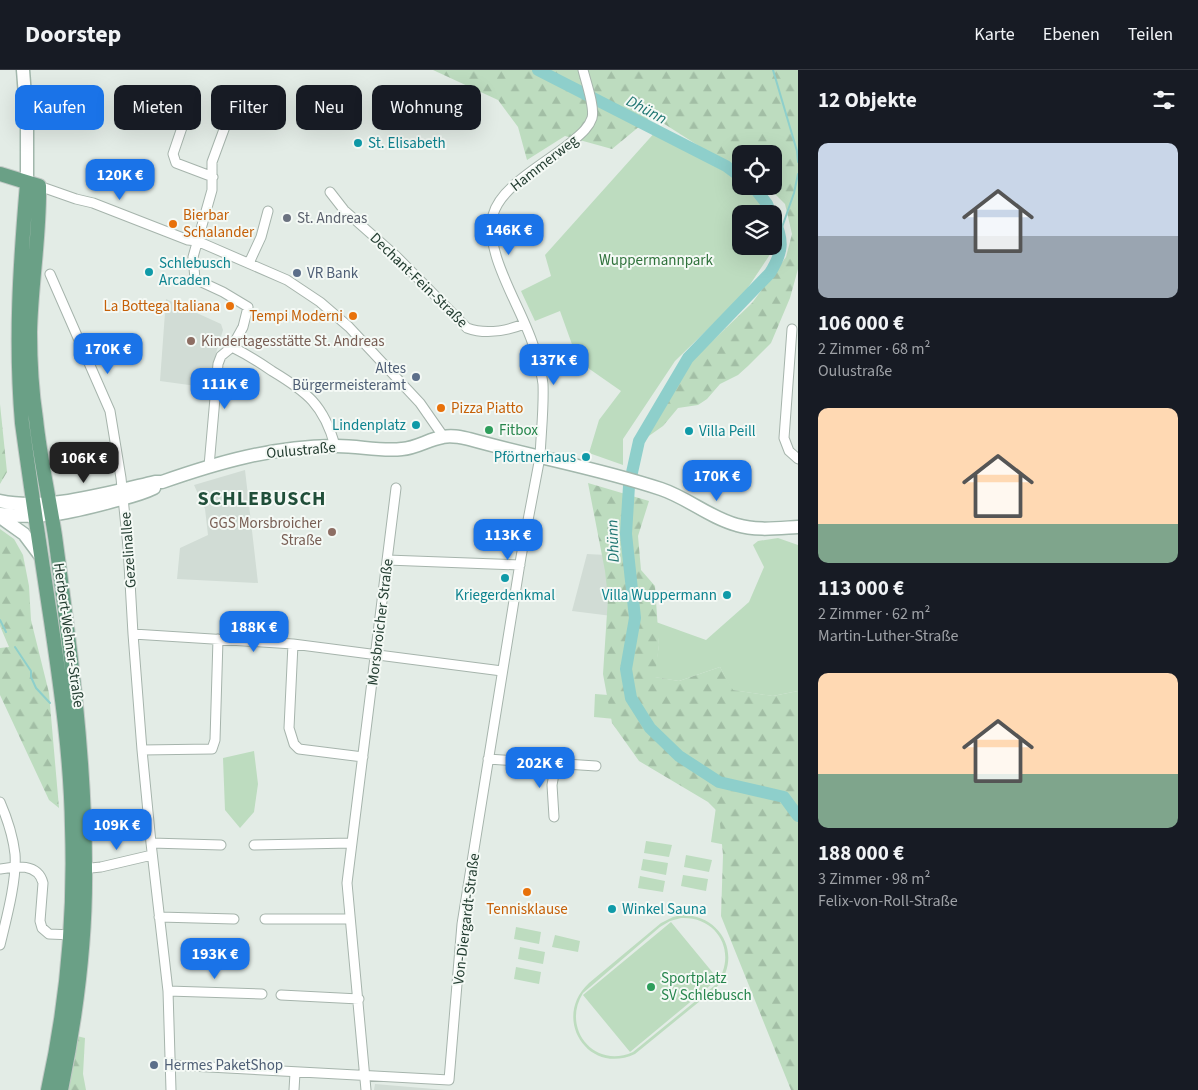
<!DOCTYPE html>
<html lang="de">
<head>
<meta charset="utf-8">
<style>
	:root { --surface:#171b24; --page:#20242c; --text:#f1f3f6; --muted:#9ea1a6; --line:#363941; --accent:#1a73e8 }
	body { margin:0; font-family:"Source Sans 3",sans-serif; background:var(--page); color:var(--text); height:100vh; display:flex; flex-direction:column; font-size:19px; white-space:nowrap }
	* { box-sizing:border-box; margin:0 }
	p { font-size:16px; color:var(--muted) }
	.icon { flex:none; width:28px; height:28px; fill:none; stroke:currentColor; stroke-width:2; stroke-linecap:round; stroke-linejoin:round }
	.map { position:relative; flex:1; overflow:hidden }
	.side { display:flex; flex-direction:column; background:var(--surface); width:400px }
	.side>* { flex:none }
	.hud { position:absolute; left:15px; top:15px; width:475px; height:45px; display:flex; gap:10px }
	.controls { position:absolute; left:732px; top:75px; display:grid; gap:10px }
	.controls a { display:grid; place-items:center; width:50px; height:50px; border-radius:10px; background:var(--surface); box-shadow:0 5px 20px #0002; font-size:25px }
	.price { position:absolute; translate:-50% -42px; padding:0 11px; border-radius:10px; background:var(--accent); color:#fff; font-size:16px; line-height:32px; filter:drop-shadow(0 1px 2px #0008) }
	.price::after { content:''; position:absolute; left:50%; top:30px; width:15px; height:11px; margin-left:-8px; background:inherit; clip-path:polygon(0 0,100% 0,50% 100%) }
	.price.on { background:#222; color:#fff }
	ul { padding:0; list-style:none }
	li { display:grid; align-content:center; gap:10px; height:265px; padding:0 20px }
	li span { display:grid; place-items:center; height:155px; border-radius:10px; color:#555 }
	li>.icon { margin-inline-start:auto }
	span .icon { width:90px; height:90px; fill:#fffc; stroke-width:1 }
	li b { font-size:21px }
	h2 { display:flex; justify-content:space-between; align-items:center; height:60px; padding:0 20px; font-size:21px }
	.chip { padding:0 18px; border-radius:10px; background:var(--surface); box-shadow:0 5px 20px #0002; font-size:18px; line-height:45px }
	.chip.on { background:var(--accent); color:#fff }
	header { display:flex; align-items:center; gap:30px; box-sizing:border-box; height:70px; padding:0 25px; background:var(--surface); border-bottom:1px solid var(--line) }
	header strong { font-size:24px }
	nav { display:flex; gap:28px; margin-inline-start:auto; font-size:18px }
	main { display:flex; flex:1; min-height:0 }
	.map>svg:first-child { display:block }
</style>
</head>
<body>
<header>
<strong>Doorstep</strong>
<nav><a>Karte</a><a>Ebenen</a><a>Teilen</a></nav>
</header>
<main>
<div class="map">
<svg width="798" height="1020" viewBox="0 0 798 1020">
	<defs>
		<pattern id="forest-firs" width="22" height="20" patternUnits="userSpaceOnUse" patternTransform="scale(1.25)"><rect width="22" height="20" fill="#bddcbf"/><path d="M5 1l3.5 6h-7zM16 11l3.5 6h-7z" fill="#a2bea5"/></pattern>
	</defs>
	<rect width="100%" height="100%" fill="#e3ece6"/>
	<path fill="#d1dcd5" d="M 166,229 L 221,254 L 223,260 L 216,283 L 211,318 L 160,311 Z
		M 245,400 L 258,513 L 177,509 L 180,478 L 208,465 L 205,439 L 194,415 Z
		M 587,484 L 606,485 L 612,546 L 572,541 Z
		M 375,1014 L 446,1020 L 374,1020 Z"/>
	<path fill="#bddcbf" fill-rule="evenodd" d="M 657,60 L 729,101 L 741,110 L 741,116 C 759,116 766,128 770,144 L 741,144 L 741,176 L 774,176 L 774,160 L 777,174 L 743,225 L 675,291 L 623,369 L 623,395 L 589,383 L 599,350 L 621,321 L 578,291 L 560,241 L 535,251 L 521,221 L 551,206 L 545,185 Z
		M 778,468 L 798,475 L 798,621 L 773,626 L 732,620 L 720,597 L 679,611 L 654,607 L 659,575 L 656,552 L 706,570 L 749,532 L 764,497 L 753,475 L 758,471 Z
		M 595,624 L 608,625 L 615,649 L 594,647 Z
		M 254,681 L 258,714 L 254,742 L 240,758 L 225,740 L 223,688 Z
		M 716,737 L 724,739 L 726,775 L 711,772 Z
		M 646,771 L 672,775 L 669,787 L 644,783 Z
		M 686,785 L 712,790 L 709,802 L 684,797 Z
		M 643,789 L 668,793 L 666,805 L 641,800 Z
		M 683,805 L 708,809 L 706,821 L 681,816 Z
		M 640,806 L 665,811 L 663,822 L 638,818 Z
		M 682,845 C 723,845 743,888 716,918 L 635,984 C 588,1006 551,948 589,913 L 661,853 L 673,847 ZM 681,848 C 720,846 739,887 714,916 L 633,982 C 594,1000 561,958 583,923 L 660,857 L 670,851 Z
		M 671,852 L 718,909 L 630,982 L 583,925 Z
		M 516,857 L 541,862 L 539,874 L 514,869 Z
		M 555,865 L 580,871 L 578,882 L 552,877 Z
		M 520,877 L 545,882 L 543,894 L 518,889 Z
		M 516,897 L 541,902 L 539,914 L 514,909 Z"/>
	<path fill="url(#forest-firs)" d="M 433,0 L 798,0 L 798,199 L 790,228 L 771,273 L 748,296 L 738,305 L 720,314 L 707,329 L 698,335 L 678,338 L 663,356 L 646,368 L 641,365 L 680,302 L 752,233 L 786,187 L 792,164 L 785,134 L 767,116 L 774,116 L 774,84 L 741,84 L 741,103 L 652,46 L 612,79 L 565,66 L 527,90 L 518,57 L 498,30 Z
		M 0,334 L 7,402 L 0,414 Z
		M 588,413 L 649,431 L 638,466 L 641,500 L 655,516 L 659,575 L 655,607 L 679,611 L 720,597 L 733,620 L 773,626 L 798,621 L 798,1020 L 791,1020 L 721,846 L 723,785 L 719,743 L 708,732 L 639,691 L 612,653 L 603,604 L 608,528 L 605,501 Z
		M 0,459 L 14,469 L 23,485 L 29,516 L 31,550 L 49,623 L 59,738 L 49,730 L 0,625 L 0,578 L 9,577 L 0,556 Z
		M 77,966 L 85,968 L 83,1004 L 86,1020 L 68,1020 Z"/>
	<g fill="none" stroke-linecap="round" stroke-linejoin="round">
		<path stroke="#8ecfcb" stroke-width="2" d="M 773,0 L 797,81 L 798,92
			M 780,163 L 794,123 L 798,104
			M 0,550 L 6,562
			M 15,577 L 31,601 L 31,607 L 36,618 L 50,633"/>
		<path stroke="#8ecfcb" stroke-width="12" d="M 538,0 L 726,96 L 741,107
			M 753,116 L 767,134 L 771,144
			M 774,149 C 784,171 783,182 770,203 L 688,288 L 639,371 L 629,416 L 626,464 L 635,548 L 626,599 L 631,628 L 650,658 L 679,686 L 719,712 L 784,727 L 798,746"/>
		<g stroke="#a6b4ac" stroke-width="11">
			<path id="street" d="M 193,25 L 173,84 L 176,93 L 213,107
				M 39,116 L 76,129 L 93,133 L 188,170 L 197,171 L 287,210 L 320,232 L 349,257 L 420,333 L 443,366
				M 330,122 L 344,140 L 395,185 L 467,258 C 486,265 506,261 524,254
				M 249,193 L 261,167 L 268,141
				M 50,204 L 110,341 L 121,408 L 128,477 L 133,564 L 142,680 L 151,773 L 168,921 L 171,1020
				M 792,259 L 784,368 L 789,381 L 798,389
				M 232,277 L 243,257 L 248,237 L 223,222 L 195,209 L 193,187 L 212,120 L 212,92 L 230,43 L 236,37 L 253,42 L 261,41
				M 232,277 C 246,284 259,292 272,301 C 307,322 324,335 335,376
				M 209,396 L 218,294 L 221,286 L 232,277
				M 387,490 L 520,495
				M 133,564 L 293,574 L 502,601
				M 293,574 L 289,658 L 294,674 L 299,679 L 363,687
				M 142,680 L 212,679 L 215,670 L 218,569
				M 488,689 L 596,696
				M 0,732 C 7,748 13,767 15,784 C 17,810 6,850 0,875
				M 554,747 L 552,715 L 556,693
				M 151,773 L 221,775
				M 254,775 L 351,773
				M 0,799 C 16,796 38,793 43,813 L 40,851 L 42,858 L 49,864 L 73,865
				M 81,799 L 101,797 L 152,785
				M 159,847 L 234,849
				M 265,849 L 350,849
				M 168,921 L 262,924
				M 281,925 L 359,929
				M 171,995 L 449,1010 L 462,854 L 521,487 L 540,387 C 541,363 544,338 543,314 C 542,304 538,291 535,281 C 525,242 483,185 493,145 C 501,114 552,90 575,69 C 582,63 589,57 592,48 C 595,37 586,12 583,0
				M 294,1020 L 295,1003
				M 366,1020 L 347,813 L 396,418"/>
		</g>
		<g stroke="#a2b7ac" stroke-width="15">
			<path id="secondary" d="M 23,0 L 27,52 L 27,114
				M 0,431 C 47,441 109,423 155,412 L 162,412 C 219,392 272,377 333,376 C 356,375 380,382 402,379 C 417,378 429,369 443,367 C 452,365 460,367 469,369 C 533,387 598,398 661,419 C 688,428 710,448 737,455 C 756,461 779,458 798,457
				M 0,444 C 43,449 69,443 110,432 C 125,428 140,425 154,418
				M 0,447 L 24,464 L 42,488"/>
		</g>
		<g stroke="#c1c9c5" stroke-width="16">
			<path id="primary" d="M 0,104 L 39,116 C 40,165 31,213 30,262 C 30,288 32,323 36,349 C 40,388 49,427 55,466 C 70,576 85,687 85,798 C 86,872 76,947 61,1020
				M 27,114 C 20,195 15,271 22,353 C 31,419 41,485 51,551 C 61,619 71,688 72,757 C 75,846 67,934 48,1020"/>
		</g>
		<use href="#street" stroke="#fff" stroke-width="9"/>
		<use href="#secondary" stroke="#fff" stroke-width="12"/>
		<use href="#primary" stroke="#6aa086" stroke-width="14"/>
	</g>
	<g fill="#0f9aa8" stroke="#f4f9f5" stroke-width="2">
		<circle cx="358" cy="73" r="5"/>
		<circle cx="149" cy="202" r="5"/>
		<circle cx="416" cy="355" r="5"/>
		<circle cx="689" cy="361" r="5"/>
		<circle cx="586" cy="387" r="5"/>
		<circle cx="505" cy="508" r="5"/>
		<circle cx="727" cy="525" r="5"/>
		<circle cx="612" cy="839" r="5"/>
	</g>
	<circle fill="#6b7280" stroke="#f4f9f5" stroke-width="2" cx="287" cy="148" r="5"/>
	<g fill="#e8710a" stroke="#f4f9f5" stroke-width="2">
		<circle cx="173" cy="154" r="5"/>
		<circle cx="230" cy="236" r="5"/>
		<circle cx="353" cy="246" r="5"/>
		<circle cx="441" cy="338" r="5"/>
		<circle cx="527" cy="822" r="5"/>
	</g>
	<g fill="#5c6f8a" stroke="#f4f9f5" stroke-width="2">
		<circle cx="297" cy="203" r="5"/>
		<circle cx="416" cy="307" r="5"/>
		<circle cx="154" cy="995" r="5"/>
	</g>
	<g fill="#8d6e63" stroke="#f4f9f5" stroke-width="2">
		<circle cx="191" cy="271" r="5"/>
		<circle cx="332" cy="462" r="5"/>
	</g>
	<g fill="#2e9e5b" stroke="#f4f9f5" stroke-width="2">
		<circle cx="489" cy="360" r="5"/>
		<circle cx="651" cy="917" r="5"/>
	</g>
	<g text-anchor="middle" stroke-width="4" stroke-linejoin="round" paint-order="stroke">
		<g font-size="15" fill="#0d838f" stroke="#f4f9f5" text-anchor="start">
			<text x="368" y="78">St. Elisabeth</text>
			<text x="159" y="198">Schlebusch<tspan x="159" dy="17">Arcaden</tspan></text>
			<text x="406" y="360" text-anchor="end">Lindenplatz</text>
			<text x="699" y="366">Villa Peill</text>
			<text x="576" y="392" text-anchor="end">Pförtnerhaus</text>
			<text x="505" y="530" text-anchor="middle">Kriegerdenkmal</text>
			<text x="717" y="530" text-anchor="end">Villa Wuppermann</text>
			<text x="622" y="844">Winkel Sauna</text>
		</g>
		<g font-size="15" fill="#233d31" stroke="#f4f9f5">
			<text transform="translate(544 93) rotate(-38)" y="5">Hammerweg</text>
			<text transform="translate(419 210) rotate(44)" y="5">Dechant-Fein-Straße</text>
			<text transform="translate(301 380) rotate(-5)" y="5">Oulustraße</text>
			<text transform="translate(128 480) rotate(-94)" y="5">Gezelinallee</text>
			<text transform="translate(380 552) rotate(-83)" y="5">Morsbroicher Straße</text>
			<text transform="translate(69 565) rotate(82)" y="5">Herbert-Wehner-Straße</text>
			<text transform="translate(466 849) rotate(-83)" y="5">Von-Diergardt-Straße</text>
		</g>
		<g font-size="15" fill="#c56008" stroke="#f4f9f5" text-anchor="start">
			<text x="183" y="150">Bierbar<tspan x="183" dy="17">Schalander</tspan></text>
			<text x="220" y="241" text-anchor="end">La Bottega Italiana</text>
			<text x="343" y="251" text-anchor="end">Tempi Moderni</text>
			<text x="451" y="343">Pizza Piatto</text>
			<text x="527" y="844" text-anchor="middle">Tennisklause</text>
		</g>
		<g font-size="15" fill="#5b616d" stroke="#f4f9f5" text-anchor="start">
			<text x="297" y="153">St. Andreas</text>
		</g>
		<g font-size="15" fill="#2f723b" stroke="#f4f9f5">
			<text x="656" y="195">Wuppermannpark</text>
		</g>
		<g font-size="15" fill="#4e5e75" stroke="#f4f9f5" text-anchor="start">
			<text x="307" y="208">VR Bank</text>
			<text x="406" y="303" text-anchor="end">Altes<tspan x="406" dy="17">Bürgermeisteramt</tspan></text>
			<text x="164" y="1000">Hermes PaketShop</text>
		</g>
		<g font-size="15" fill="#785e54" stroke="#f4f9f5" text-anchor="start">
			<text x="201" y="276">Kindertagesstätte St. Andreas</text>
			<text x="322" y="458" text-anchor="end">GGS Morsbroicher<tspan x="322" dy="17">Straße</tspan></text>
		</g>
		<g font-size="15" fill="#27864d" stroke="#f4f9f5" text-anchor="start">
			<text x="499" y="365">Fitbox</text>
			<text x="661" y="913">Sportplatz<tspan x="661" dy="17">SV Schlebusch</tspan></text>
		</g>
		<g font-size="16" font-style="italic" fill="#207672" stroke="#f4f9f5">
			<text transform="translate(647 39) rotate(28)" y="6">Dhünn</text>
			<text transform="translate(612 471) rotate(-92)" y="6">Dhünn</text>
		</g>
		<g font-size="20" font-weight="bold" letter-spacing="1" fill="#204e39" stroke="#f4f9f5">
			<text x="262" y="435">SCHLEBUSCH</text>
		</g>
	</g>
</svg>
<div class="controls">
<a><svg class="icon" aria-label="locate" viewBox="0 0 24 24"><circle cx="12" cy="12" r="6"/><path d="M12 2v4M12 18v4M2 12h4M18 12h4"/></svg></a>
<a><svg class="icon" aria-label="layers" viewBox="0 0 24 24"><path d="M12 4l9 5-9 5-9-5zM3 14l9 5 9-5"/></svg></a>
</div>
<b class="price" style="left:120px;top:131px">120K €</b>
<b class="price" style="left:509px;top:186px">146K €</b>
<b class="price" style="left:108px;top:305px">170K €</b>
<b class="price" style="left:554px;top:316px">137K €</b>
<b class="price" style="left:225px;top:340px">111K €</b>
<b class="price on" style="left:84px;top:414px">106K €</b>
<b class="price" style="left:717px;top:432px">170K €</b>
<b class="price" style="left:508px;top:491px">113K €</b>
<b class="price" style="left:254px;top:583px">188K €</b>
<b class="price" style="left:540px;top:719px">202K €</b>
<b class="price" style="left:117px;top:781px">109K €</b>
<b class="price" style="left:215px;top:910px">193K €</b>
<div class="hud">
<a class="chip on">Kaufen</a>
<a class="chip">Mieten</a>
<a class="chip">Filter</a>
<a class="chip">Neu</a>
<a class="chip">Wohnung</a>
</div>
</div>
<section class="side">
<h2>12 Objekte<svg class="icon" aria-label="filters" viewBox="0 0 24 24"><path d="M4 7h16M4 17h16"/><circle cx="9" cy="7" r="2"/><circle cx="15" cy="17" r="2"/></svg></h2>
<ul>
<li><span style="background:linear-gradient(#c9d6e8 60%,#9aa5b1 0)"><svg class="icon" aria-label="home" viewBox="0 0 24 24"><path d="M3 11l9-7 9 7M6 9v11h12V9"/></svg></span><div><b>106 000 €</b><p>2 Zimmer · 68 m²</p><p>Oulustraße</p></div></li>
<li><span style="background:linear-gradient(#ffd9b3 75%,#7fa58c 0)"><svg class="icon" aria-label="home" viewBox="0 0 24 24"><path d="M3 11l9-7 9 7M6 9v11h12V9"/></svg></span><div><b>113 000 €</b><p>2 Zimmer · 62 m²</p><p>Martin-Luther-Straße</p></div></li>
<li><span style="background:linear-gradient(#ffd9b3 65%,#7fa58c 0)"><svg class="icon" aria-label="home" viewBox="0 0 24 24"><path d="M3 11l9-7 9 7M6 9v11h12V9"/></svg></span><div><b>188 000 €</b><p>3 Zimmer · 98 m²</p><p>Felix-von-Roll-Straße</p></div></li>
</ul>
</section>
</main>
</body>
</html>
